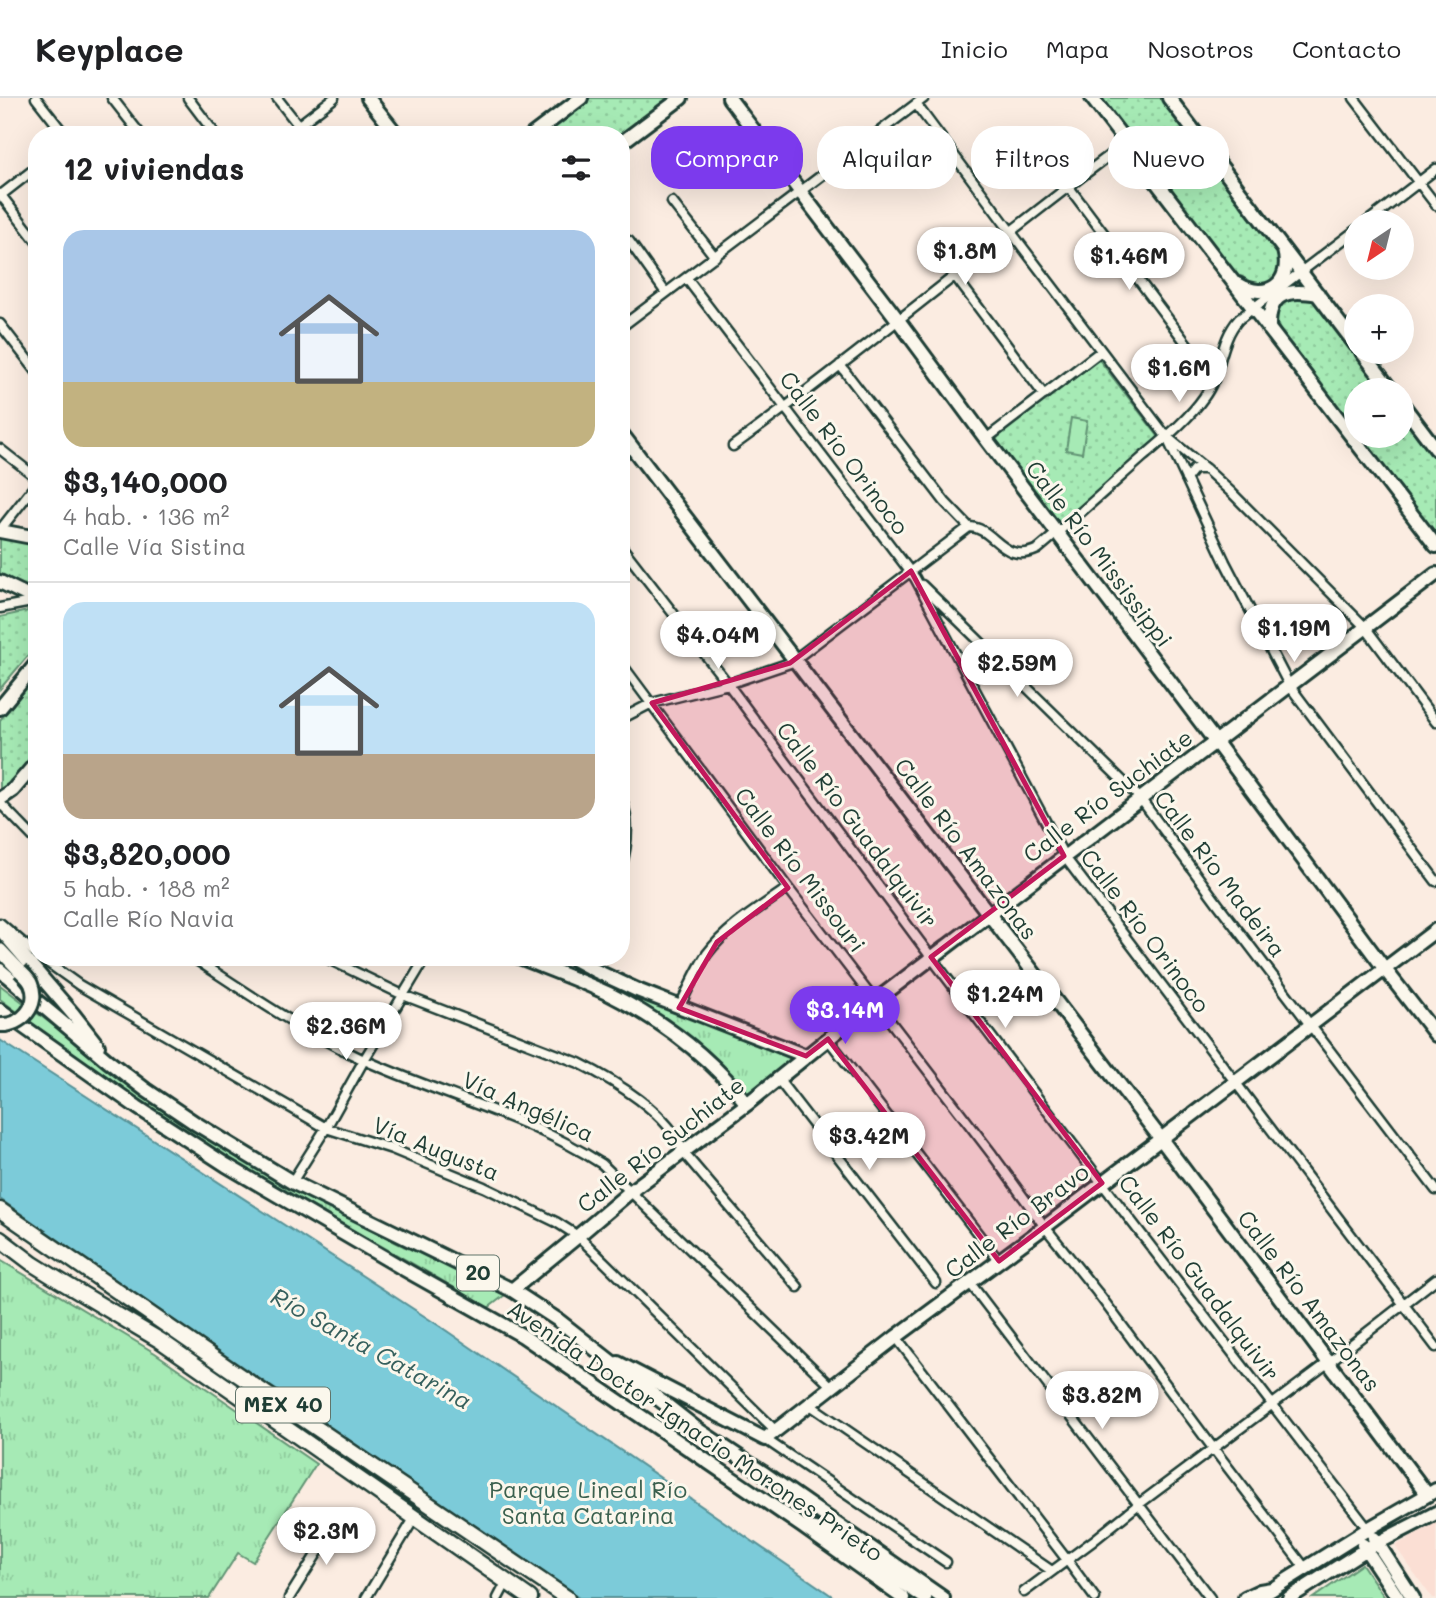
<!DOCTYPE html>
<html lang="es">
<head>
<meta charset="utf-8">
<style>
	:root { --surface:#fff; --page:#f6f6f6; --text:#202124; --muted:#757577; --line:#e0e0e0; --accent:#7c3aed }
	body { margin:0; font-family:Mali,sans-serif; background:var(--page); color:var(--text); height:100vh; display:flex; flex-direction:column; font-size:26px; white-space:nowrap }
	* { box-sizing:border-box; margin:0 }
	p { font-size:23px; color:var(--muted) }
	.icon { flex:none; width:38px; height:38px; fill:none; stroke:currentColor; stroke-width:2; stroke-linecap:round; stroke-linejoin:round }
	.map { position:relative; flex:1; overflow:hidden }
	.panel { position:absolute; left:28px; top:28px; width:602px; height:840px; display:flex; flex-direction:column; background:var(--surface); border-radius:28px; box-shadow:0 7px 28px #0002 }
	.panel>* { flex:none }
	.top-card { position:absolute; left:651px; top:28px; width:665px; height:63px; display:flex; gap:14px }
	.needle { width:46px; rotate:215deg }
	.controls { position:absolute; left:1344px; top:112px; display:grid; gap:14px }
	.controls a { display:grid; place-items:center; width:70px; height:70px; border-radius:50%; background:var(--surface); box-shadow:0 7px 28px #0002; font-size:35px }
	.price { position:absolute; translate:-50% -60px; padding:0 16px; border-radius:24px; background:#fff; color:#222; font-size:23px; line-height:46px; filter:drop-shadow(0 2px 4px #0008) }
	.price::after { content:''; position:absolute; left:50%; top:42px; width:21px; height:16px; margin-left:-10px; background:inherit; clip-path:polygon(0 0,100% 0,50% 100%) }
	.price.current { background:var(--accent); color:#fff }
	ul { padding:0; list-style:none }
	li { display:grid; align-content:center; gap:14px; height:371px; padding:0 35px }
	li+li { border-top:2px solid var(--line) }
	li span { display:grid; place-items:center; height:217px; border-radius:21px; color:#555 }
	li>.icon { margin-inline-start:auto }
	span .icon { width:126px; height:126px; fill:#fffc; stroke-width:1 }
	li b { font-size:30px }
	h2 { display:flex; justify-content:space-between; align-items:center; height:84px; padding:0 35px; font-size:30px }
	.pill { padding:0 24px; border-radius:28px; background:var(--surface); box-shadow:0 7px 28px #0002; font-size:24px; line-height:63px }
	.pill.current { background:var(--accent); color:#fff }
	header { display:flex; align-items:center; gap:42px; box-sizing:border-box; height:98px; padding:0 35px; background:var(--surface); border-bottom:2px solid var(--line) }
	header strong { font-size:33px }
	nav { display:flex; gap:38px; margin-inline-start:auto; font-size:24px }
	.map>svg:first-child { display:block }
</style>
</head>
<body>
<header>
<strong>Keyplace</strong>
<nav><a>Inicio</a><a>Mapa</a><a>Nosotros</a><a>Contacto</a></nav>
</header>
<div class="map">
<svg width="1436" height="1500" viewBox="0 0 1436 1500">
	<defs>
		<pattern id="grass-tufts" width="24" height="20" patternUnits="userSpaceOnUse" patternTransform="scale(1.75)"><rect width="24" height="20" fill="#a6eab5"/><path d="M3 7l-1-3M5 7V3M7 7l1-3M15 17l-1-3M17 17v-4M19 17l1-3" fill="none" stroke="#8eca9c"/></pattern>
		<pattern id="park-dots" width="8" height="8" patternUnits="userSpaceOnUse" patternTransform="scale(1.75)"><rect width="8" height="8" fill="#a6eab5"/><path d="M2 2h.1M6 6h.1" fill="none" stroke="#8eca9c" stroke-width="1.8" stroke-linecap="round"/></pattern>
	</defs>
	<rect width="100%" height="100%" fill="#fbece1"/>
	<filter id="ink" filterUnits="userSpaceOnUse"><feTurbulence type="fractalNoise" baseFrequency=".0143" numOctaves="2"/><feDisplacementMap in="SourceGraphic" scale="14" xChannelSelector="R" yChannelSelector="G"/><feConvolveMatrix kernelMatrix="1 2 1 2 8 2 1 2 1" color-interpolation-filters="sRGB"/></filter>
	<g filter="url(#ink)">
		<path fill="#fbdfd4" d="M 1436,1425 L 1436,1500 L 1432,1500 L 1395,1448 Z"/>
		<path fill="url(#grass-tufts)" stroke="#629474" stroke-width="2" d="M 603,882 L 796,959 L 748,998 L 727,973 L 673,930 L 601,888 Z
			M 0,887 L 124,981 L 236,1057 L 293,1090 L 397,1145 L 452,1169 L 505,1197 L 488,1210 C 405,1159 319,1115 235,1065 C 197,1042 161,1016 125,991 C 82,962 41,932 0,901 Z
			M 0,1162 L 155,1255 L 316,1366 L 253,1464 L 238,1455 L 209,1500 L 0,1500 Z"/>
		<path fill="url(#park-dots)" stroke="#629474" stroke-width="2" d="M 590,0 L 671,0 L 621,38 L 542,37 Z
			M 1099,0 L 1161,0 L 1277,149 L 1283,163 L 1275,184 C 1259,190 1252,188 1237,180 Z
			M 1296,196 L 1311,198 L 1322,209 L 1386,292 L 1356,292 L 1356,335 L 1284,243 C 1273,220 1273,209 1296,196 Z
			M 1098,262 L 1100,263 L 1158,338 L 1157,342 L 1058,427 L 993,343 Z
			M 1402,312 L 1436,356 L 1436,437 L 1358,338 L 1402,338 Z
			M 0,437 L 37,444 L 37,496 L 0,479 Z
			M 37,511 L 37,547 L 0,591 L 0,519 Z
			M 37,577 L 37,655 L 13,682 L 0,694 L 0,622 Z"/>
		<path fill="#a6eab5" stroke="#629474" stroke-width="2" d="M 1071,320 L 1087,323 L 1082,355 L 1066,352 Z
			M 1362,1466 L 1385,1500 L 1313,1500 Z"/>
		<path fill="#7ccbd9" stroke="#579297" stroke-width="2" d="M 0,942 L 441,1229 L 835,1500 L 579,1500 L 130,1192 L 0,1101 Z"/>
		<g fill="none" stroke-linecap="round" stroke-linejoin="round">
			<g stroke="#1f3d34" stroke-width="13">
				<path id="street" d="M 36,0 L 65,37
					M 112,0 L 141,37
					M 188,0 L 216,37
					M 277,0 L 306,37
					M 1354,0 L 1436,107
					M 916,6 L 1011,134 L 1166,338 L 1206,371 L 1232,395 L 1365,529 L 1436,624
					M 286,37 L 334,0
					M 1068,88 L 1214,282
					M 0,96 L 37,144
					M 1,97 L 37,69
					M 672,104 L 715,159
					M 1367,124 L 1436,71
					M 629,143 L 666,195
					M 955,178 L 1044,297
					M 687,181 L 915,480 L 1064,758 L 1436,1249
					M 0,226 L 37,274
					M 621,229 L 924,0
					M 840,267 L 945,404 L 969,429
					M 986,341 L 1101,253
					M 1168,342 L 1225,464 L 1289,587 L 1436,783
					M 733,348 C 867,251 993,144 1126,45
					M 0,351 L 37,380
					M 1186,381 L 1194,371 L 1206,371
					M 0,432 L 37,385
					M 621,448 L 728,586 L 931,859 L 1102,1085 L 1368,1431
					M 922,487 L 1140,700 L 1218,806 L 1436,1092
					M 0,510 L 37,503
					M 621,565 L 788,790 L 992,1056 L 1045,1129 L 1097,1194 L 1213,1350 L 1305,1470
					M 621,621 L 652,605 L 728,586 L 790,565 L 969,429 C 995,429 1002,468 1038,451 C 1074,421 1108,390 1143,359 C 1164,341 1188,322 1204,299 C 1222,275 1219,243 1239,221 L 1356,132
					M 621,699 C 630,723 628,746 621,770
					M 0,705 L 37,743
					M 0,825 L 37,857
					M 40,859 L 79,887 L 326,1030 L 392,1051 L 484,1089 L 556,1124 L 578,1138 L 776,1333
					M 192,859 C 247,895 302,933 362,961 C 441,997 528,1018 602,1066 L 832,1289
					M 324,859 L 403,897 L 579,965 C 613,982 671,1016 683,1054 L 798,1189
					M 679,910 C 688,892 696,872 707,856 C 728,828 760,810 788,790
					M 828,941 L 999,1163
					M 778,981 L 936,1185
					M 292,1084 L 326,1030 L 364,962 L 426,859
					M 970,1185 L 1210,1500
					M 896,1239 L 1067,1462 L 1095,1500
					M 810,1307 L 1052,1473
					M 765,1341 L 946,1464
					M 1024,1494 L 1093,1443 L 1139,1406 L 1329,1264 L 1436,1181
					M 289,1500 L 338,1422
					M 366,1500 L 415,1419
					M 498,1500 L 507,1483"/>
			</g>
			<g stroke="#1f3d34" stroke-width="18">
				<path id="secondary" d="M 368,0 L 397,37
					M 729,0 L 898,222 L 986,341 L 1215,643 L 1384,870 L 1436,937
					M 1092,0 L 1436,448
					M 1169,0 L 1356,247
					M 532,37 L 581,0
					M 621,45 L 681,0
					M 1238,186 C 1267,204 1293,185 1284,152
					M 1269,231 C 1268,195 1286,190 1318,196
					M 1362,254 L 1391,292
					M 1402,306 L 1436,351
					M 621,335 L 1161,1041 L 1427,1396
					M 0,433 L 37,440
					M 0,484 L 37,502
					M 0,610 L 37,565
					M 0,701 L 13,692 L 37,664
					M 519,859 C 549,871 580,882 609,896 C 663,923 710,958 747,1006
					M 570,859 L 594,872 L 637,892 L 806,958
					M 512,1192 L 578,1138 L 631,1093 L 747,1006 L 875,903 L 1436,476
					M 618,1265 L 765,1341 L 896,1239 L 1050,1125 L 1436,832
					M 1374,1440 L 1413,1500
					M 1363,1447 L 1398,1500
					M 1263,1497 L 1368,1431 L 1436,1392
					M 1289,1500 L 1366,1451 L 1436,1415"/>
			</g>
			<g stroke="#1f3d34" stroke-width="18">
				<path id="primary" d="M 0,831 L 73,916 L 98,948
					M 0,852 L 20,873
					M 0,872 L 108,963 L 146,992 L 195,1025 L 292,1084 L 512,1192 L 558,1222 L 697,1331 L 762,1374 L 943,1500
					M 0,912 L 137,1009 L 226,1067 L 404,1171 L 523,1238 L 802,1428 L 903,1500
					M 810,1430 L 820,1432 L 832,1437 L 925,1500
					M 1245,1500 L 1260,1493 L 1272,1491"/>
			</g>
			<g stroke="#1f3d34" stroke-width="19">
				<path id="highway" d="M 0,1112 L 237,1276 L 567,1500
					M 0,1141 L 33,1166 L 57,1181 L 161,1243 L 530,1500"/>
			</g>
			<use href="#street" stroke="#fbf7ec" stroke-width="8"/>
			<use href="#secondary" stroke="#fbf7ec" stroke-width="12"/>
			<use href="#primary" stroke="#fbf7ec" stroke-width="12"/>
			<use href="#highway" stroke="#fbf7ec" stroke-width="14"/>
			<g stroke="#1f3d34" stroke-width="18" stroke-linecap="butt">
				<path id="primary-bridge" d="M 0,927 C 22,928 40,907 31,886 C 29,881 24,877 20,873"/>
			</g>
			<use href="#primary-bridge" stroke="#fbf7ec" stroke-width="12"/>
		</g>
	</g>
	<path fill="#c2185b" fill-opacity="0.2" stroke="#c2185b" stroke-width="5" stroke-linejoin="round" d="M 911,473 L 1064,758 L 931,859 L 1102,1085 L 999,1163 L 828,941 L 806,958 L 679,910 L 717,844 L 788,790 L 652,605 L 790,565 Z"/>
	<g text-anchor="middle" stroke-width="6" stroke-linejoin="round" paint-order="stroke">
		<g fill="#fbf7ec" stroke="#61756b" stroke-width="2">
			<rect x="457" y="1157.5" width="42" height="35" rx="5"/>
			<rect x="236" y="1289.5" width="94" height="35" rx="5"/>
		</g>
		<g font-size="21" font-weight="bold" fill="#1f3d34">
			<text x="478" y="1182">20</text>
			<text x="283" y="1314">MEX 40</text>
		</g>
		<g font-size="23" fill="#1f3d34" stroke="#fbf7ec">
			<text transform="translate(844 355) rotate(53)" y="8">Calle Río Orinoco</text>
			<text transform="translate(1099 456) rotate(53)" y="8">Calle Río Mississippi</text>
			<text transform="translate(1108 698) rotate(-37)" y="8">Calle Río Suchiate</text>
			<text transform="translate(857 727) rotate(53)" y="8">Calle Río Guadalquivir</text>
			<text transform="translate(966 751) rotate(53)" y="8">Calle Río Amazonas</text>
			<text transform="translate(800 772) rotate(53)" y="8">Calle Río Missouri</text>
			<text transform="translate(1220 776) rotate(53)" y="8">Calle Río Madeira</text>
			<text transform="translate(1145 833) rotate(53)" y="8">Calle Río Orinoco</text>
			<text transform="translate(528 1009) rotate(24)" y="8">Vía Angélica</text>
			<text transform="translate(661 1047) rotate(-38)" y="8">Calle Río Suchiate</text>
			<text transform="translate(436 1051) rotate(22)" y="8">Vía Augusta</text>
			<text transform="translate(1017 1123) rotate(-37)" y="8">Calle Río Bravo</text>
			<text transform="translate(1199 1180) rotate(53)" y="8">Calle Río Guadalquivir</text>
			<text transform="translate(1309 1203) rotate(53)" y="8">Calle Río Amazonas</text>
			<text transform="translate(695 1333) rotate(34)" y="8">Avenida Doctor Ignacio Morones Prieto</text>
		</g>
		<g font-size="23" fill="#3a604e" stroke="#fbf7ec">
			<text x="588" y="1400">Parque Lineal Río<tspan x="588" dy="26">Santa Catarina</tspan></text>
		</g>
		<g font-size="24" font-style="italic" fill="#36605d" stroke="#fbf7ec">
			<text transform="translate(371 1251) rotate(29)" y="8">Río Santa Catarina</text>
		</g>
	</g>
</svg>
<div class="controls">
<a><svg class="needle" viewBox="-14 -14 28 28"><path d="M0-13l5 13h-10z" fill="#e53935"/><path d="M0 13l5-13h-10z" fill="#757577"/></svg></a>
<a>+</a>
<a>−</a>
</div>
<b class="price" style="left:965px;top:189px">$1.8M</b>
<b class="price" style="left:1129px;top:194px">$1.46M</b>
<b class="price" style="left:1179px;top:306px">$1.6M</b>
<b class="price" style="left:1294px;top:566px">$1.19M</b>
<b class="price" style="left:718px;top:573px">$4.04M</b>
<b class="price" style="left:1017px;top:601px">$2.59M</b>
<b class="price" style="left:1005px;top:932px">$1.24M</b>
<b class="price current" style="left:845px;top:948px">$3.14M</b>
<b class="price" style="left:346px;top:964px">$2.36M</b>
<b class="price" style="left:869px;top:1074px">$3.42M</b>
<b class="price" style="left:1102px;top:1333px">$3.82M</b>
<b class="price" style="left:326px;top:1469px">$2.3M</b>
<div class="top-card">
<a class="pill current">Comprar</a>
<a class="pill">Alquilar</a>
<a class="pill">Filtros</a>
<a class="pill">Nuevo</a>
</div>
<section class="panel">
<h2>12 viviendas<svg class="icon" aria-label="filters" viewBox="0 0 24 24"><path d="M4 7h16M4 17h16"/><circle cx="9" cy="7" r="2"/><circle cx="15" cy="17" r="2"/></svg></h2>
<ul>
<li><span style="background:linear-gradient(#a9c7e8 70%,#c2b280 0)"><svg class="icon" aria-label="home" viewBox="0 0 24 24"><path d="M3 11l9-7 9 7M6 9v11h12V9"/></svg></span><div><b>$3,140,000</b><p>4 hab. · 136 m²</p><p>Calle Vía Sistina</p></div></li>
<li><span style="background:linear-gradient(#bfe0f5 70%,#b9a48a 0)"><svg class="icon" aria-label="home" viewBox="0 0 24 24"><path d="M3 11l9-7 9 7M6 9v11h12V9"/></svg></span><div><b>$3,820,000</b><p>5 hab. · 188 m²</p><p>Calle Río Navia</p></div></li>
</ul>
</section>
</div>
</body>
</html>
